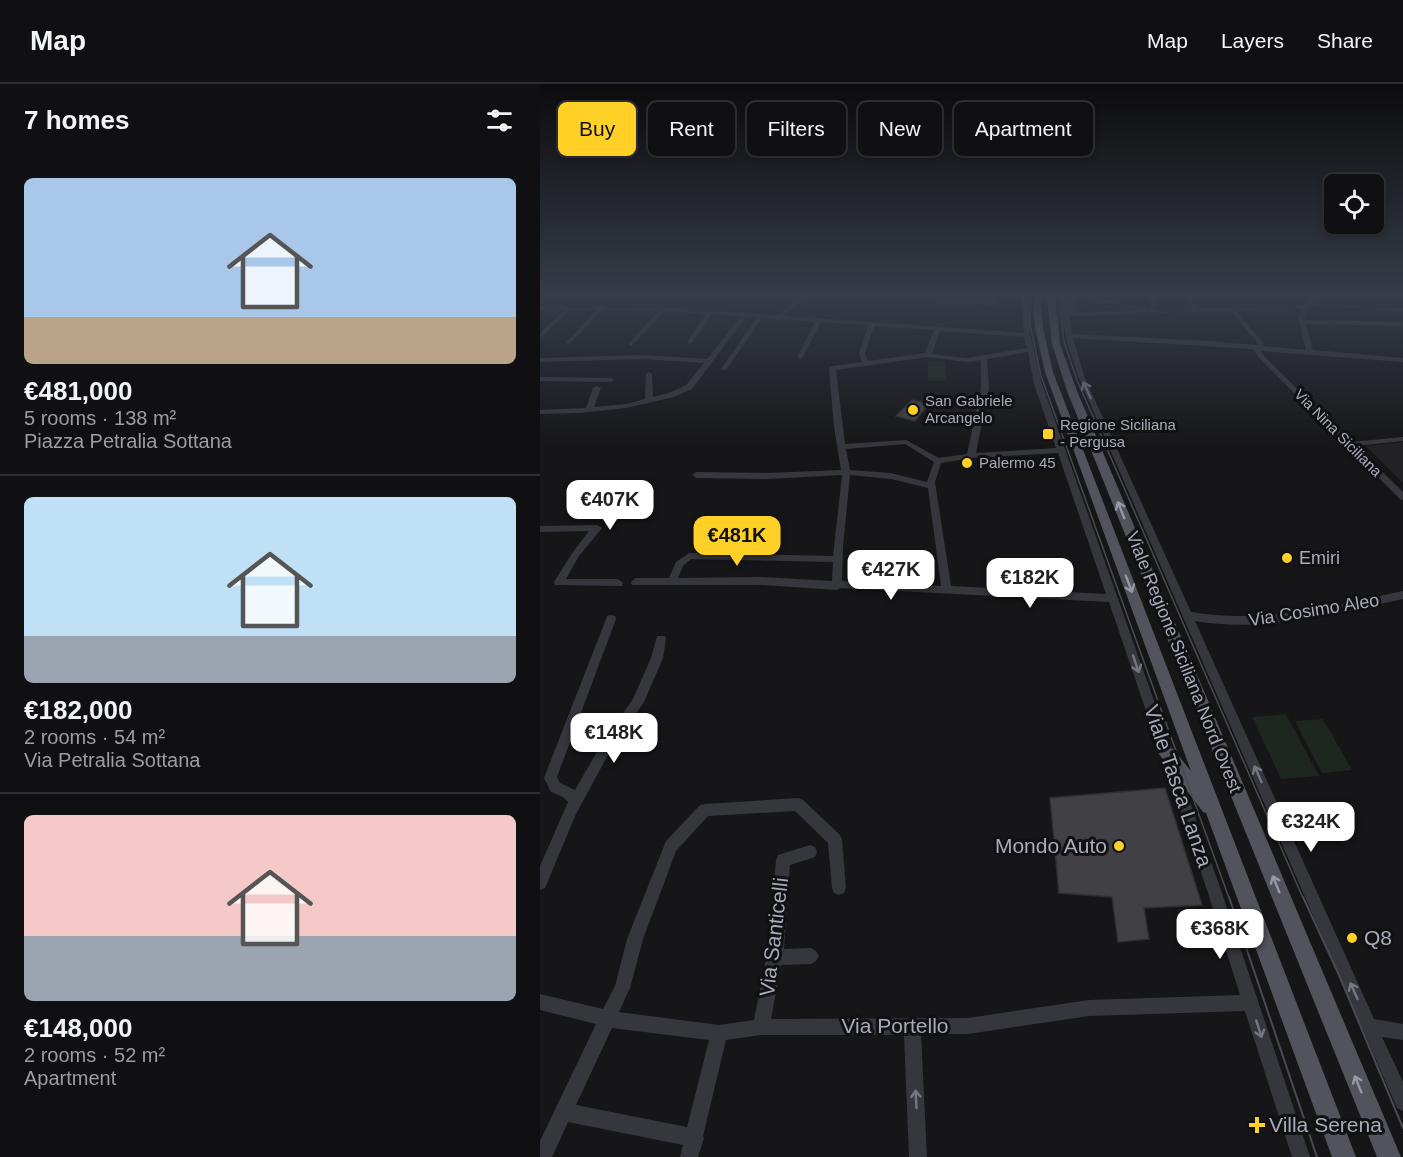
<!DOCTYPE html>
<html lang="en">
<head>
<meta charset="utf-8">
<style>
	:root { --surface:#101012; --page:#19191b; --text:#f1f3f6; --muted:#9c9d9f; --line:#303032; --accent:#ffd127 }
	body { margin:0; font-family:Arial,sans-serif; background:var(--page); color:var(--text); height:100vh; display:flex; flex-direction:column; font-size:22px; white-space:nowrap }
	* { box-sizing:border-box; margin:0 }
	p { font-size:20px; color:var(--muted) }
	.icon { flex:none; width:33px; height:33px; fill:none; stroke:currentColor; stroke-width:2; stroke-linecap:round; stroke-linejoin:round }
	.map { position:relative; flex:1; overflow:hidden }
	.details { display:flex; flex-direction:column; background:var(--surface); width:540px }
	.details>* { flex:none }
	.hud { position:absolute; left:18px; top:18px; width:570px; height:54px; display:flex; gap:12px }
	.tools { position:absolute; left:784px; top:90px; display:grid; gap:12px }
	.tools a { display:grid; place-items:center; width:60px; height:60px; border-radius:9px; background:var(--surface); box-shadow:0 3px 9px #0003,0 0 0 2px var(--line); font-size:30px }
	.price { position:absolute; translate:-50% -51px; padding:0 14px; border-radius:12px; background:#fff; color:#222; font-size:20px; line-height:39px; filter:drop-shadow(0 2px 3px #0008) }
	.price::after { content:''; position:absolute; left:50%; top:36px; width:18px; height:14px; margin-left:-9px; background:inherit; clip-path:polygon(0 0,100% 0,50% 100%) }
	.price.current { background:var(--accent); color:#111 }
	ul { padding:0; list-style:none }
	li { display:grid; align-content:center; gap:12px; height:318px; padding:0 24px }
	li+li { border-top:2px solid var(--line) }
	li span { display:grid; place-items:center; height:186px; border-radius:9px; color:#555 }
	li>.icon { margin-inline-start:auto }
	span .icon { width:108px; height:108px; fill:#fffc; stroke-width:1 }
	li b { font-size:26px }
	h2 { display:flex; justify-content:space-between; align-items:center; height:72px; padding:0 24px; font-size:26px }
	.chip { padding:0 21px; border-radius:9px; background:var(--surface); box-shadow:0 3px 9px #0003,0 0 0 2px var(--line); font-size:21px; line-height:54px }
	.chip.current { background:var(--accent); color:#111 }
	header { display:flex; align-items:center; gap:36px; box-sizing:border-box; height:84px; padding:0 30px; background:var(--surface); border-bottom:2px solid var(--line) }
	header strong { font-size:28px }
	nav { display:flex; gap:33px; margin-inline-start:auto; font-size:21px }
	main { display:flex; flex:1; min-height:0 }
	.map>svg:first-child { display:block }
</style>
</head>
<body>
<header>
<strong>Map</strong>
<nav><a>Map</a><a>Layers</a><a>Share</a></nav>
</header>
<main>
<section class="details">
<h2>7 homes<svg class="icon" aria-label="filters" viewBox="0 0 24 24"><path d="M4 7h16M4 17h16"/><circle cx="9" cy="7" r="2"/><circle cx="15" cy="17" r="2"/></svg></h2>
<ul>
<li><span style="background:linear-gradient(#a9c7e8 75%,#b9a48a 0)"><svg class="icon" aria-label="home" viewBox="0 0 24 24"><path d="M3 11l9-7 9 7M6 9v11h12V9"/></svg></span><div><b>€481,000</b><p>5 rooms · 138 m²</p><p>Piazza Petralia Sottana</p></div></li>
<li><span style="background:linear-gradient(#bfe0f5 75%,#9aa5b1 0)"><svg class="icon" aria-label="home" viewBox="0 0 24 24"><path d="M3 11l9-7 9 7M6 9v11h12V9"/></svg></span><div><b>€182,000</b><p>2 rooms · 54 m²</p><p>Via Petralia Sottana</p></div></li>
<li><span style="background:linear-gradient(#f6c9c9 65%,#9aa5b1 0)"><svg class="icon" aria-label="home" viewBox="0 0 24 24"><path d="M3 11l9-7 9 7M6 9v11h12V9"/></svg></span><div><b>€148,000</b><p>2 rooms · 52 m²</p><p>Apartment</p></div></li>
</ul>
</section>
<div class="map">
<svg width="863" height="1073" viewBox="0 0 863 1073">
	<rect width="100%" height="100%" fill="#161618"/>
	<path fill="#222225" d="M 863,358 L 863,399 L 826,362 Z"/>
	<path fill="#1d261f" d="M 388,278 L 405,278 L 407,297 L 388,297 Z
		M 746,630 L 779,692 L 741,695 L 712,633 Z
		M 783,635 L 812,686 L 782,689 L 755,637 Z"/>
	<path fill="#404045" stroke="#303034" stroke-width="1.5" d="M 396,212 L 458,212 L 457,222 L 396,219 Z
		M 372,316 L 389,320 L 375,337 L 356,332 Z
		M 625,704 L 662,821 L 604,824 L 609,855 L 578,858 L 572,813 L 519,809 L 510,714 Z"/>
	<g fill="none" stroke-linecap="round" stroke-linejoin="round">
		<path fill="#36373d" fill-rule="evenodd" d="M 260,212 L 267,212 L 245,232 L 484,249 L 482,212 L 488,212 L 490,251 L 502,300 L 682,809 L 770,1073 L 752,1073 L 705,927 L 549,932 L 428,950 L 381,950 L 387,1073 L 369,1073 L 364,951 L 221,951 L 186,956 L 163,1052 L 164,1054 L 158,1073 L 140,1073 L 143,1061 L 28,1038 L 12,1073 L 0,1073 L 0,1057 L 56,940 L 0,926 L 0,910 L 63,925 L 75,902 L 87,855 L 126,757 L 160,721 L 165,720 L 258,714 L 263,716 L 300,751 L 302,756 L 306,804 L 304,809 L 299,811 L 294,809 L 292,804 L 288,759 L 255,727 L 168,732 L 136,767 L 103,855 L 90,904 L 79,928 L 179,941 L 214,936 L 229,860 L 236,776 L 238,771 L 270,761 L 275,763 L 277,768 L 275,773 L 250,781 L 244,865 L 271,864 L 276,867 L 279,872 L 276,877 L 271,880 L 241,881 L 231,935 L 428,934 L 549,916 L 700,911 L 668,809 L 569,518 L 301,504 L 297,506 L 222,501 L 92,501 L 91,498 L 96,494 L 129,494 L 136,478 L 149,469 L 293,472 L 302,391 L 228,395 L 156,394 L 152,391 L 156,388 L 228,389 L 301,386 L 294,343 L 289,284 L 292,282 L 322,278 L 319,270 L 328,241 L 281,238 L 263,273 L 260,275 L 257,273 L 275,238 L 241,235 L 238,237 L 235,235 L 222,234 L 186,286 L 182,286 L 181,285 L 217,233 L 206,233 L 152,305 L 134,313 L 86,324 L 39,329 L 0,330 L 0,326 L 46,324 L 53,304 L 57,302 L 61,304 L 54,323 L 86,320 L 105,315 L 106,290 L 109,288 L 112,290 L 113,313 L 129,309 L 146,301 L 164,279 L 103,275 L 0,278 L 0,274 L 103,271 L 167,275 L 201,232 L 172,230 L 152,259 L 150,260 L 147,258 L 166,230 L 125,227 L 91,262 L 88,260 L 89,259 L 118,227 L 63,226 L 29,260 L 26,258 L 27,257 L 57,226 L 30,226 L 2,253 L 0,252 L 0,249 L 24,226 L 0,226 L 0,222 L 60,223 L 63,221 L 66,223 L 123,223 L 238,231 ZM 334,242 L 394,246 L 385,269 L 328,277 L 325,270 ZM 400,247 L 484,253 L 487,264 L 427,274 L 392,270 ZM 488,268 L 494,300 L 516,364 L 436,369 L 449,304 L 447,275 ZM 388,273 L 427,278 L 441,276 L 441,304 L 427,370 L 399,374 L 366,356 L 305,360 L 296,286 ZM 365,360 L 394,378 L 387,398 L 351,389 L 310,386 L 306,365 ZM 518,369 L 566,510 L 411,502 L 395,398 L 401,379 L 431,374 ZM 310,391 L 351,395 L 388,404 L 401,502 L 302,497 L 303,463 ZM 151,475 L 293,478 L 292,497 L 222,493 L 138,494 L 143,482 ZM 72,944 L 169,956 L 147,1043 L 36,1021 Z
			M 521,212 L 527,212 L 529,228 L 529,212 L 535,212 L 536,228 L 600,226 L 538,212 L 551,212 L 610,225 L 611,212 L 617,212 L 616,226 L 653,225 L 643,212 L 649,212 L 659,224 L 765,221 L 770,212 L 776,212 L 772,219 L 863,224 L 863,228 L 770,222 L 764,233 L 765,236 L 863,238 L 863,242 L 766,240 L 773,266 L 863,274 L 863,278 L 721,267 L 724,272 L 811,358 L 863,353 L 863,357 L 816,362 L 863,408 L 863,416 L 860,415 L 719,274 L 713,265 L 533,254 L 544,292 L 651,528 C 723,540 793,522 863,507 L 863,515 C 795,529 725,549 655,537 L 834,935 L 863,940 L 863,956 L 842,953 L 863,998 L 863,1027 L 857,1024 L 538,292 L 527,258 L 522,230 ZM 763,225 L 758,233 L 766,266 L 724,262 L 721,256 L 696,227 ZM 690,227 L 716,257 L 717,261 L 668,257 L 532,250 L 530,232 Z
			M 0,293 L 71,294 L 74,296 L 71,298 L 0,297 Z
			M 57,441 L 62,444 L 39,472 L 26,495 L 78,495 L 83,499 L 82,502 L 15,501 L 14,498 L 33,468 L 49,447 L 0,448 L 0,442 Z
			M 71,531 L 75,532 L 76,535 L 17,693 L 20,699 L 35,706 L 62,659 L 93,615 L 111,574 L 117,552 L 125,552 L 126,555 L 123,574 L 104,618 L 70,667 L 36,730 L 5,804 L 0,806 L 0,782 L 28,718 L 23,713 L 11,708 L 4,694 L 66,535 L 67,532 Z"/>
		<path fill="#52535c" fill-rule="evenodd" d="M 493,212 L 501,212 L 503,244 L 513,288 L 816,1073 L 792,1073 L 666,729 L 663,728 L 619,670 L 621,665 L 627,663 L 633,665 L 651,687 L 505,288 L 495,244 Z
			M 507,212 L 515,212 L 520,260 L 537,307 L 861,1073 L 837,1073 L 527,307 L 512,260 Z"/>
		<path stroke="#494a52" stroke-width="1.5" d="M 490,212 L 490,241 L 501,292 L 689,814
			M 519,212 L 524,258 L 537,296 L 763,814"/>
		<path stroke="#494a52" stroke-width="2" d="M 689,813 L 777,1073
			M 763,813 L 799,891 L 863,1044"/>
	</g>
	<defs><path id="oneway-shaft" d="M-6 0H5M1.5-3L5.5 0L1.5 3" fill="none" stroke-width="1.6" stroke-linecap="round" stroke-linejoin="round" transform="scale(1.5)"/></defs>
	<g stroke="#747681">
		<use href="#oneway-shaft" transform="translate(547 306) rotate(-114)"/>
		<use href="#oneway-shaft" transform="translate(596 580) rotate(71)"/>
		<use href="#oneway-shaft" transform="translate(718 690) rotate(-114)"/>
		<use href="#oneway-shaft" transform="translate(814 907) rotate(-114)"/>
		<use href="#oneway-shaft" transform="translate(719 945) rotate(72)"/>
		<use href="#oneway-shaft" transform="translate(376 1015) rotate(-93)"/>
	</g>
	<g stroke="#9699a6">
		<use href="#oneway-shaft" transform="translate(581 426) rotate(-112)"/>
		<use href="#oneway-shaft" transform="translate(589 500) rotate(69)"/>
		<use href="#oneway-shaft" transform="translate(736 800) rotate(-112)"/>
		<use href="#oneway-shaft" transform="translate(818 1000) rotate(-112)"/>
	</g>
	<linearGradient id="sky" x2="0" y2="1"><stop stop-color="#0c0c0d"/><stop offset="0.58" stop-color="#363c48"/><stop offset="1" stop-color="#363c48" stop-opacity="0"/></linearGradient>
	<rect width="863" height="363" fill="url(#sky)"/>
	<g fill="#ffd127" stroke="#111113" stroke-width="2">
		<circle cx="373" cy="326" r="6"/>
		<rect x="502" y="344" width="12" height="12" rx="3"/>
		<circle cx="427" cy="379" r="6"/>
		<circle cx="747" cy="474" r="6"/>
		<circle cx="579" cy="762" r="6"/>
		<circle cx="812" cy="854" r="6"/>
		<path d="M714 1032h6v6h6v6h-6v6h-6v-6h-6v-6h6z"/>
	</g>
	<g text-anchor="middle" stroke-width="6" stroke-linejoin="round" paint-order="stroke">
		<g font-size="15" fill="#a7aab9" stroke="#111113" text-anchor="start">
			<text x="385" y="322">San Gabriele<tspan x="385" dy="17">Arcangelo</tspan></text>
			<text x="520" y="346">Regione Siciliana<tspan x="520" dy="17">- Pergusa</tspan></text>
			<text x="439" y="384">Palermo 45</text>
		</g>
		<g font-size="15" fill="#a7aab9" stroke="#111113">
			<text transform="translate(798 349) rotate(45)" y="5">Via Nina Siciliana</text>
		</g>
		<g font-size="18" fill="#a7aab9" stroke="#111113" text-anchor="start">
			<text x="759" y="480">Emiri</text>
		</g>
		<g font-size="18" fill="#a7aab9" stroke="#111113">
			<text transform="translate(774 526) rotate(-9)" y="6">Via Cosimo Aleo</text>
			<text transform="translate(644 578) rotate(68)" y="6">Viale Regione Siciliana Nord Ovest</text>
		</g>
		<g font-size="21" fill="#a7aab9" stroke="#111113">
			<text transform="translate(638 702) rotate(71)" y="7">Viale Tasca Lanza</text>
			<text transform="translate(234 853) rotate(-83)" y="7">Via Santicelli</text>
			<text x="355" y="949">Via Portello</text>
		</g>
		<g font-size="21" fill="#a7aab9" stroke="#111113" text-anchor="start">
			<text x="567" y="769" text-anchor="end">Mondo Auto</text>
			<text x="824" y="861">Q8</text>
			<text x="729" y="1048">Villa Serena</text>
		</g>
	</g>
</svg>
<div class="tools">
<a><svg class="icon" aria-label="locate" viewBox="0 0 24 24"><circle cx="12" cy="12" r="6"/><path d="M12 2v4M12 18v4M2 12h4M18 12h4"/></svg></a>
</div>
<b class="price" style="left:70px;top:447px">€407K</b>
<b class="price current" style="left:197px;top:483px">€481K</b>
<b class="price" style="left:351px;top:517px">€427K</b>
<b class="price" style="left:490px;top:525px">€182K</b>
<b class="price" style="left:74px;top:680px">€148K</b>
<b class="price" style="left:771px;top:769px">€324K</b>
<b class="price" style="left:680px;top:876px">€368K</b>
<div class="hud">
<a class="chip current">Buy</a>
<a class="chip">Rent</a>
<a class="chip">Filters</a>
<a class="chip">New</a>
<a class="chip">Apartment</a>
</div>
</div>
</main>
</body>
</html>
